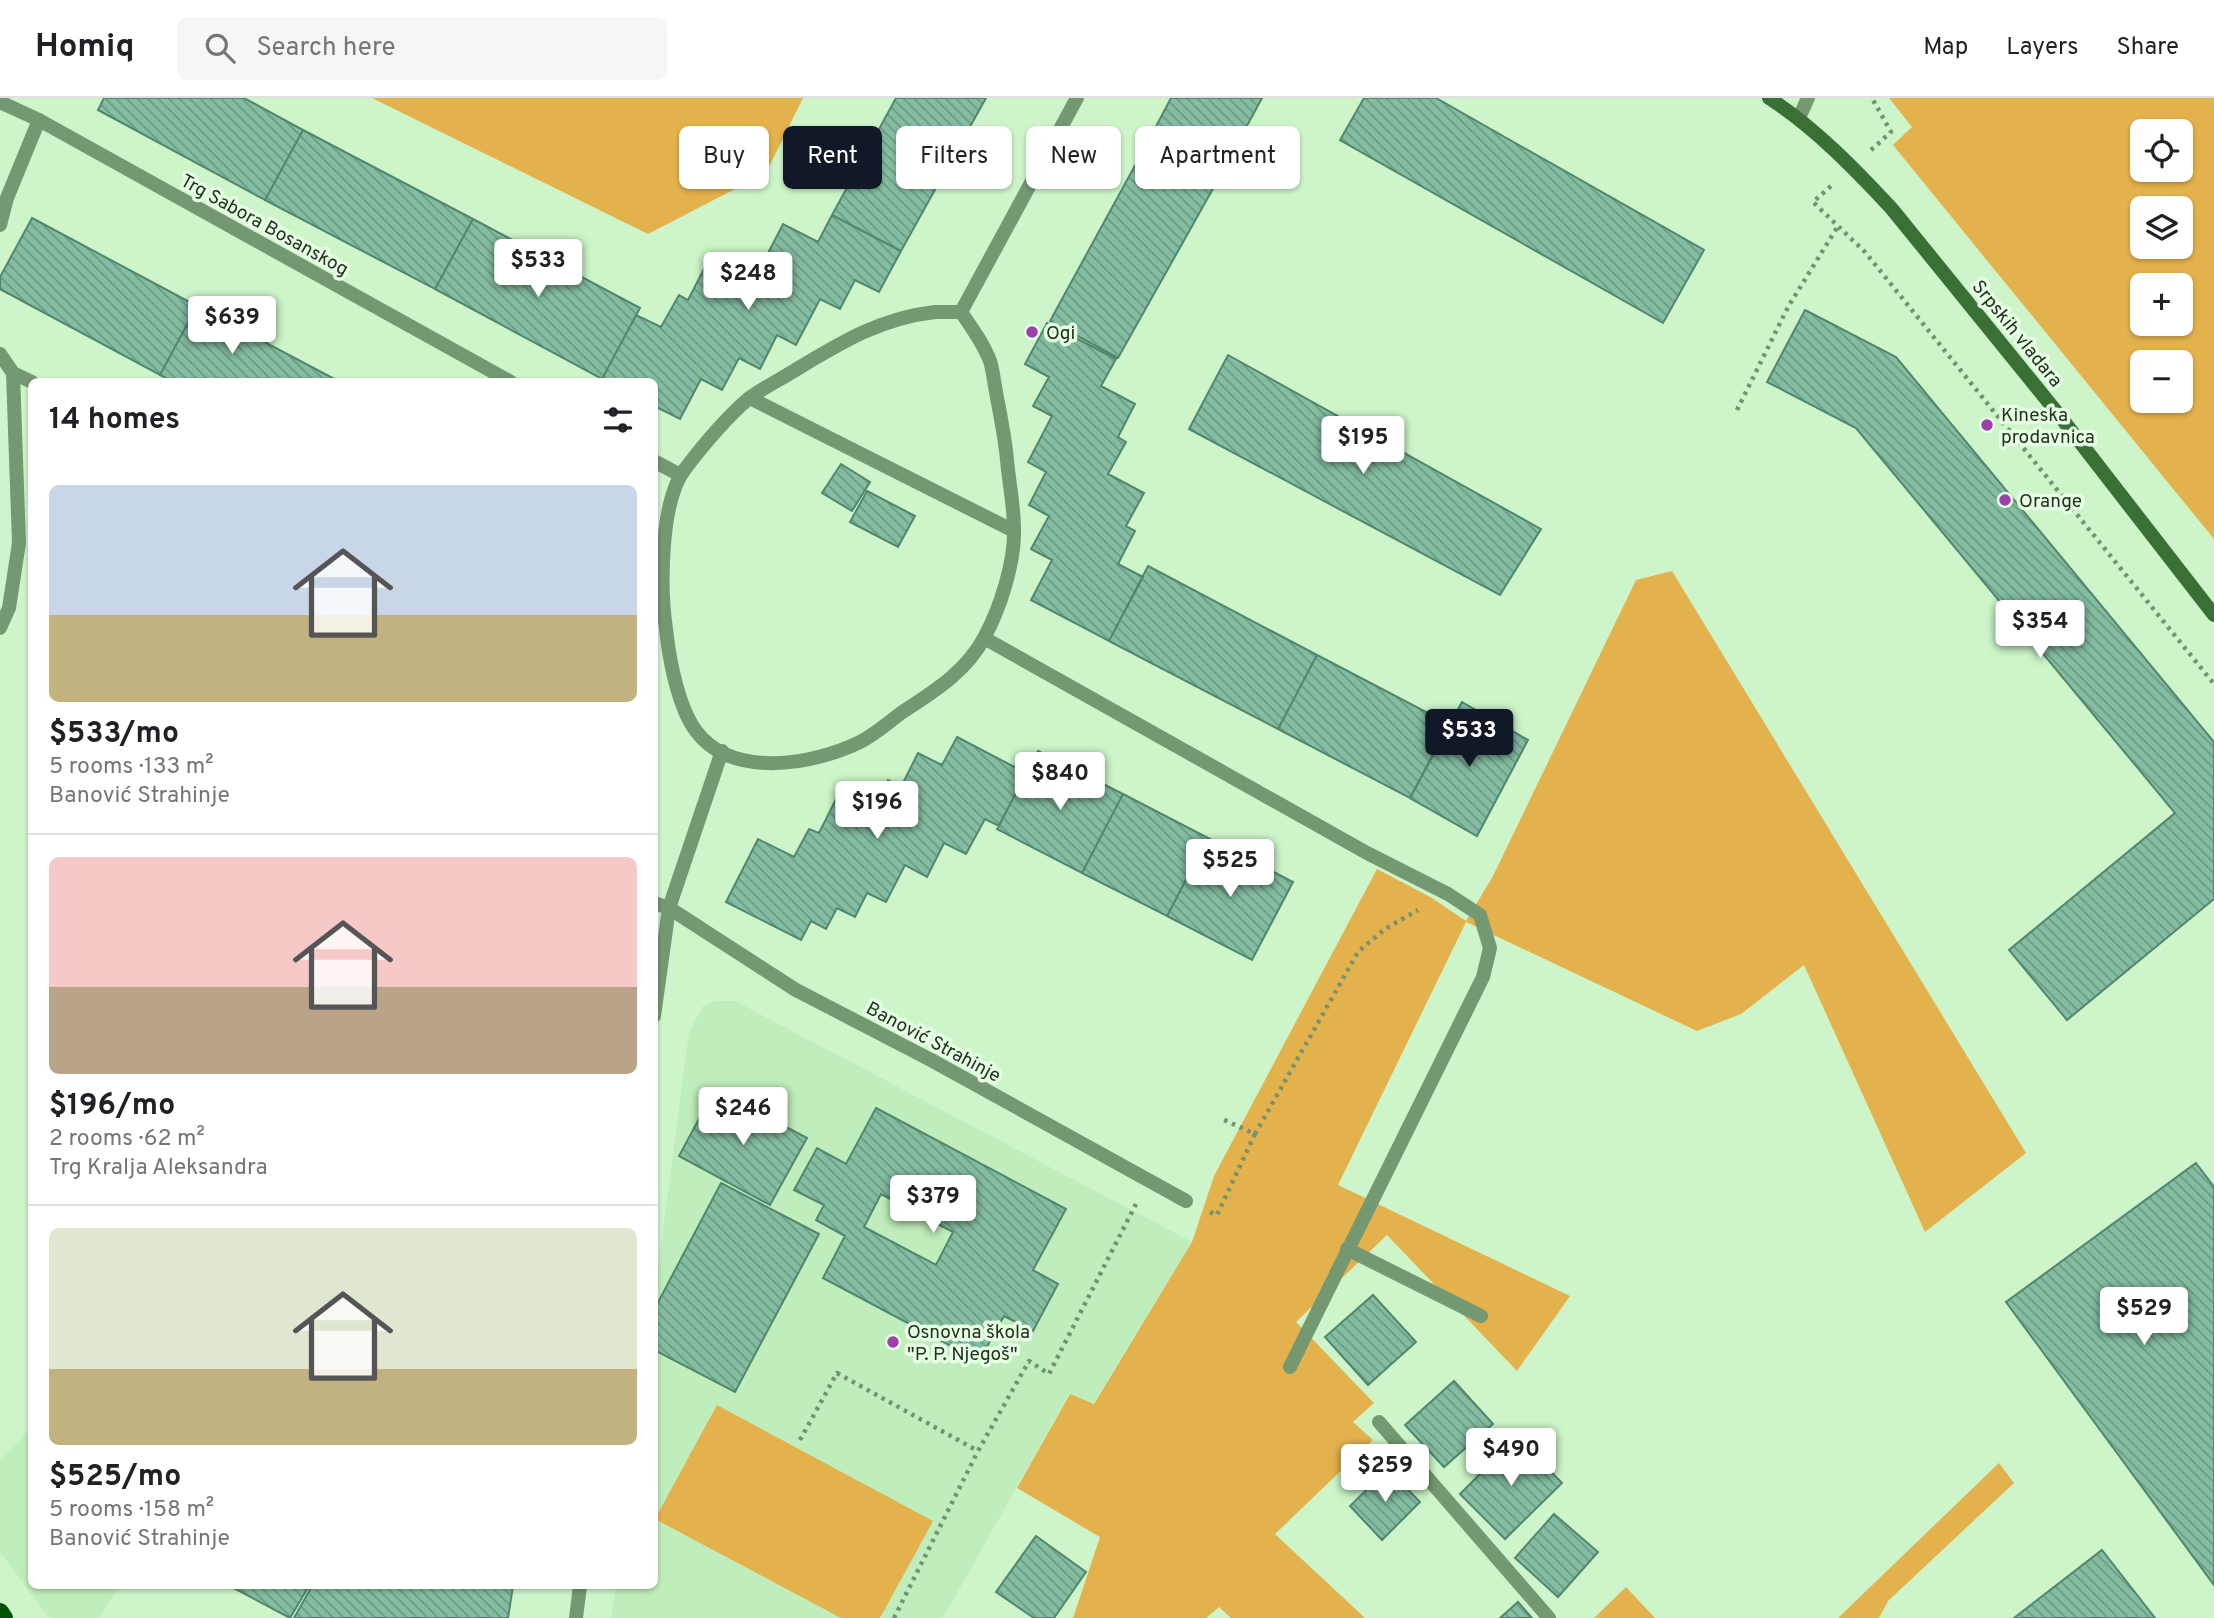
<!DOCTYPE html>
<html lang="en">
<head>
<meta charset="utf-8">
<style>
	:root { --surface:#fff; --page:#f6f6f6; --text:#202124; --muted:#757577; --line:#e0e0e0; --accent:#111827 }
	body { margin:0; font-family:Overpass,sans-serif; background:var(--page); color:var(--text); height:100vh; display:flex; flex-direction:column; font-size:26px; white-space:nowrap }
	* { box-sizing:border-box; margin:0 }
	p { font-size:23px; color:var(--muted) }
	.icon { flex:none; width:38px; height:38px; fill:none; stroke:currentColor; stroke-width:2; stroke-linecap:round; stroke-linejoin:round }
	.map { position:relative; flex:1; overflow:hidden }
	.panel { position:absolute; left:28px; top:280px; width:630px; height:1211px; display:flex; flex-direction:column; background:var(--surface); border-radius:10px; box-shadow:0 2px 5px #0004 }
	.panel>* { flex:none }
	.guide { position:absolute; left:679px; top:28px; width:665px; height:63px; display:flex; gap:14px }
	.controls { position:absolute; left:2130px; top:21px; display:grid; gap:14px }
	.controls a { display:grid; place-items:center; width:63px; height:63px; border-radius:10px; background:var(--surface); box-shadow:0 2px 5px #0004; font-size:35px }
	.price { position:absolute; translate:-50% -60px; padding:0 16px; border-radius:7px; background:#fff; color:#222; font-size:23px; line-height:46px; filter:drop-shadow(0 2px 4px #0008) }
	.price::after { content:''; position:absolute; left:50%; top:42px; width:21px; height:16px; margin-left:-10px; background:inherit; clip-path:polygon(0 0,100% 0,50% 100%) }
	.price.on { background:var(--accent); color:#fff }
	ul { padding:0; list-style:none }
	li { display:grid; align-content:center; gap:14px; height:371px; padding:0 21px }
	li+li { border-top:2px solid var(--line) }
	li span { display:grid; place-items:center; height:217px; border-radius:10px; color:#555 }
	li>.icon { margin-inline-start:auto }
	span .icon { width:126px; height:126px; fill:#fffc; stroke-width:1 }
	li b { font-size:30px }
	h2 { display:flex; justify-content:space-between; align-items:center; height:84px; padding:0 21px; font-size:30px }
	.chip { padding:0 24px; border-radius:10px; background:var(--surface); box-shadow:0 2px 5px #0004; font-size:24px; line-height:63px }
	.chip.on { background:var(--accent); color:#fff }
	header { display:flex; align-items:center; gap:42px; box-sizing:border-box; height:98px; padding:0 35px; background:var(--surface); border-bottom:2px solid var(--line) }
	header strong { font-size:33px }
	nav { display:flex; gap:38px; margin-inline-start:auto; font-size:24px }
	.search { width:490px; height:63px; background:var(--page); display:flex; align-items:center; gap:18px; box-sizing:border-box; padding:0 24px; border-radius:10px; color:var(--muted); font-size:26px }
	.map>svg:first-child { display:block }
</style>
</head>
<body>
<header>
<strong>Homiq</strong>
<div class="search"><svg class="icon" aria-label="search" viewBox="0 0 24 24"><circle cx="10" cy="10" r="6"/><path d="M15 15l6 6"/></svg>Search here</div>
<nav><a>Map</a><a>Layers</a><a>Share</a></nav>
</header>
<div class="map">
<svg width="2214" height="1520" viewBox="0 0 2214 1520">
	<defs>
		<pattern id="building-back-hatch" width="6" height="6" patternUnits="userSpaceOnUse" patternTransform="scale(1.75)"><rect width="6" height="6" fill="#84bda1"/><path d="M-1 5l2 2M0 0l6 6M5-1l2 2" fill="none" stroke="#6c9a83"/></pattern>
	</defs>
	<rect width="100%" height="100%" fill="#cdf5c9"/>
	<path fill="#bfedbb" d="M 715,903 L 735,903 L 1192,1144 L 1093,1306 L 1069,1296 L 943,1520 L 611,1520 L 616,1488 L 654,1488 L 655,1193 L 689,935 L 703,908 Z
		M 31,1331 L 32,1488 L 119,1488 L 99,1520 L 49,1520 L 0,1454 L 0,1361 Z"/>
	<path fill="#e4b24c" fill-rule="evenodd" d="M 372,0 L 803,0 L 766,75 L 648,136 Z
		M 1889,0 L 2214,0 L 2214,441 L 1893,47 L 1912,29 ZM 2180,33 L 2180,72 L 2142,72 L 2142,33 ZM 2180,110 L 2180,149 L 2142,149 L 2142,110 ZM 2142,187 L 2180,187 L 2180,226 L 2142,226 ZM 2180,264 L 2180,303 L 2142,303 L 2142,264 Z
		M 1672,473 L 2026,1055 L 1925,1134 L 1804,867 L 1741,916 L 1697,933 L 1466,824 L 1338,1087 L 1570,1198 L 1517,1273 L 1387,1137 L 1296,1224 L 1374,1305 L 1353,1324 L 1373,1342 L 1275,1436 L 1365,1520 L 1231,1520 L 1219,1509 L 1206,1520 L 1073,1520 L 1100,1439 L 1017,1390 L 1070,1296 L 1094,1306 L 1192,1144 L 1214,1078 L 1377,771 L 1432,800 L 1466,823 L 1493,778 L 1636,482 Z
		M 717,1307 L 933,1423 L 880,1520 L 841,1520 L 655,1421 Z
		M 1999,1365 L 2014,1385 L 1888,1503 L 1879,1520 L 1838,1520 Z
		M 1626,1489 L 1655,1520 L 1594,1520 Z"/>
	<path fill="url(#building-back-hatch)" stroke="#50876d" stroke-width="2" fill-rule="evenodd" d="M 104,0 L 244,0 L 303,32 L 265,102 L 98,12 Z
		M 896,0 L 986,0 L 901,153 L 832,117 Z
		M 1171,0 L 1262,0 L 1214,89 L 1144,51 Z
		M 1364,0 L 1436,0 L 1704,152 L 1663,225 L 1340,42 Z
		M 303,32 L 473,121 L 435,191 L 265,102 Z
		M 1144,51 L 1214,89 L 1118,260 L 1050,223 Z
		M 832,117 L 901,153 L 879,194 L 855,182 L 840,211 L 820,201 L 796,247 L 777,237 L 760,271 L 739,260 L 722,292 L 701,281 L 680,321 L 654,308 L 654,284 L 608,284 L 602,281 L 636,217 L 661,229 L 679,197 L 688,202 L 705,169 L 741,188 L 758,155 L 766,159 L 783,126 L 818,144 Z
		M 32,120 L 197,208 L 160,277 L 0,191 L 0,179 Z
		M 473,121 L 640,210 L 602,281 L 435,191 Z
		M 197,208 L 340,284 L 173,284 L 160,277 Z
		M 1805,212 L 1896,259 L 2214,644 L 2214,801 L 2067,922 L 2009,852 L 2175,715 L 1856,330 L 1767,284 Z
		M 1047,225 L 1116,261 L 1101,288 L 1135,306 L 1118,339 L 1126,344 L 1108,376 L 1144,395 L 1126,428 L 1135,433 L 1118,466 L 1143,479 L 1109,543 L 1031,502 L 1052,462 L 1031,451 L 1049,418 L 1029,407 L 1046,374 L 1028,364 L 1052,318 L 1033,308 L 1049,279 L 1025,266 Z
		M 1228,257 L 1541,431 L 1500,497 L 1189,331 Z
		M 841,366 L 870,384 L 852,413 L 822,395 Z
		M 867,393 L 915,418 L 898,449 L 850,424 Z
		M 1148,468 L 1317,557 L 1278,631 L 1109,543 Z
		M 1317,557 L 1449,626 L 1410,700 L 1278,631 Z
		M 1462,604 L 1528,642 L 1477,738 L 1410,700 Z
		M 957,639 L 1026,675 L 999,728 L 985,721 L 966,756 L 944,745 L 927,779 L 905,767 L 886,804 L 867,795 L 855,819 L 837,810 L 826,831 L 811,823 L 801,842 L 726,804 L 758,741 L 794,759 L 809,731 L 819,735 L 836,701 L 869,718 L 888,682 L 901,689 L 918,655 L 942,667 Z
		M 1038,653 L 1123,696 L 1082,775 L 997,731 Z
		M 1123,696 L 1208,740 L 1167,818 L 1082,775 Z
		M 1208,740 L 1293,784 L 1252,862 L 1167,818 Z
		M 715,991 L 807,1040 L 770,1107 L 679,1058 Z
		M 876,1010 L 1066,1111 L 1033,1172 L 1058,1186 L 1033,1233 L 1004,1218 L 979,1263 L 823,1180 L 845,1138 L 816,1122 L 824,1107 L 794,1092 L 817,1050 L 846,1066 ZM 881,1096 L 953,1134 L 936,1167 L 864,1129 Z
		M 2196,1065 L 2214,1089 L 2214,1487 L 2006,1204 Z
		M 721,1085 L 819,1136 L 735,1294 L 654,1252 L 654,1212 Z
		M 1373,1197 L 1416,1244 L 1368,1287 L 1325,1239 Z
		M 1454,1283 L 1493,1326 L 1444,1369 L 1405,1327 Z
		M 1517,1339 L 1562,1385 L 1505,1441 L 1460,1396 Z
		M 1388,1371 L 1420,1404 L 1382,1442 L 1350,1408 Z
		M 1554,1416 L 1598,1454 L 1558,1499 L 1515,1460 Z
		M 1036,1438 L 1086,1474 L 1054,1520 L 1034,1520 L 996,1494 Z
		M 2102,1452 L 2155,1520 L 2014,1520 Z
		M 230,1488 L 309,1488 L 290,1520 Z
		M 312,1488 L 421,1489 L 513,1488 L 508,1520 L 294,1520 Z
		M 1518,1504 L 1532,1520 L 1500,1520 Z"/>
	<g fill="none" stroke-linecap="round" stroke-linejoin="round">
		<path stroke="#769273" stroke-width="4.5" stroke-dasharray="3.5 5" stroke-linecap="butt" d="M 1871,52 L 1891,34 L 1872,0
			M 1831,88 L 1813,104 L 1865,154 L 2214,586
			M 1737,312 L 1788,209 L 1838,128
			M 1255,1036 L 1358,854 L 1385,831 L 1418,812
			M 1210,1114 L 1217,1117 L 1255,1036 L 1220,1020
			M 800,1342 L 837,1275 L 978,1353 L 1029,1263 L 1049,1276 L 1136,1106
			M 894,1520 L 978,1353"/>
		<path stroke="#749871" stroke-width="14" d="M 0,127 L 7,100 L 39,22
			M 0,256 L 13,275 L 32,284
			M 750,300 L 1014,433
			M 0,530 L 9,510 L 19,445 L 13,275
			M 654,805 L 669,810"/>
		<path stroke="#749871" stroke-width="14" d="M 0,4 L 39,22 L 511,284
			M 1799,20 L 1808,0
			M 935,214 L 961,214 C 972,230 983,245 990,263 C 993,272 994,284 996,294 C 1000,316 1005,339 1007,362 C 1009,385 1014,408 1014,431 C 1015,464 1000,511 984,540 C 966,574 933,594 901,615 C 888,625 874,637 860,644 C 813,667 732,681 696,633 C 678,609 669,560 666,531 C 660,491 660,403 685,371 C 704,346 724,322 748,301 C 763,290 781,281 797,271 C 842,244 881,220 935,214 Z
			M 961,214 L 1077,0
			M 654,363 L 680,377
			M 984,540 L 1367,755 L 1448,796 L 1480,817 L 1490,850 L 1483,879 L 1290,1269
			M 669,810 L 796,892 L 931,962 L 1186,1103
			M 654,918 L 669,810 L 722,653
			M 1347,1151 L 1481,1218
			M 1379,1324 L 1549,1520
			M 576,1520 L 580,1488"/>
		<path stroke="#3a7036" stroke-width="14" d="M 1769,0 C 1815,30 1854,70 1892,111 L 2059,317 L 2214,517"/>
		<path stroke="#005300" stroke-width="18" d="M 0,1514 L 4,1520"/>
	</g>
	<g fill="#9d40aa" stroke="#e6fee3" stroke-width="2.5">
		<circle cx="1032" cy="234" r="7"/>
		<circle cx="1987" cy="327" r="7"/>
		<circle cx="2005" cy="402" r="7"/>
		<circle cx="893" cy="1244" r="7"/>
	</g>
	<g text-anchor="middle" stroke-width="7" stroke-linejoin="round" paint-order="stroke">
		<g font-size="19" fill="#223221" stroke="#e6fee3">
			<text transform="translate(265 126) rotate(29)" y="7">Trg Sabora Bosanskog</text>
			<text transform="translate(2018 235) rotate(51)" y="7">Srpskih vladara</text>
			<text transform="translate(934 943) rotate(28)" y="7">Banović Strahinje</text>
		</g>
		<g font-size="19" fill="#223221" stroke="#e6fee3" text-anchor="start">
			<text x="1046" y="241">Ogi</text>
			<text x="2001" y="323">Kineska<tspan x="2001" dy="22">prodavnica</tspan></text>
			<text x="2019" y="409">Orange</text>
			<text x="907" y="1240">Osnovna škola<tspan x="907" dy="22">"P. P. Njegoš"</tspan></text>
		</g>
	</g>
</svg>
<div class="controls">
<a><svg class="icon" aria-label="locate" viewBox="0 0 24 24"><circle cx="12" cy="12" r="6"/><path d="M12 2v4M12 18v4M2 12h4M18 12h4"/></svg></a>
<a><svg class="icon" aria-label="layers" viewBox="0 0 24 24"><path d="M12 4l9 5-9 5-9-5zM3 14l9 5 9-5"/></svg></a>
<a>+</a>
<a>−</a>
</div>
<b class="price" style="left:538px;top:201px">$533</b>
<b class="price" style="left:748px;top:214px">$248</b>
<b class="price" style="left:232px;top:258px">$639</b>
<b class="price" style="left:1363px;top:378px">$195</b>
<b class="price" style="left:2040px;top:562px">$354</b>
<b class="price on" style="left:1469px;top:671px">$533</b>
<b class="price" style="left:1060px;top:714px">$840</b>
<b class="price" style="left:877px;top:743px">$196</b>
<b class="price" style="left:1230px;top:801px">$525</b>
<b class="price" style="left:743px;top:1049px">$246</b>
<b class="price" style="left:933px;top:1137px">$379</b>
<b class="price" style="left:2144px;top:1249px">$529</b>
<b class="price" style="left:1511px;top:1390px">$490</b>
<b class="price" style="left:1385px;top:1406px">$259</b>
<div class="guide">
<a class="chip">Buy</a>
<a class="chip on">Rent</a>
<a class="chip">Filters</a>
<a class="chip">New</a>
<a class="chip">Apartment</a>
</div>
<section class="panel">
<h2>14 homes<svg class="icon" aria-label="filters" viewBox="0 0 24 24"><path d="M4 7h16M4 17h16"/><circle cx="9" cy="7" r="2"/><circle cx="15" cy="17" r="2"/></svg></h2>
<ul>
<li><span style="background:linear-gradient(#c9d6e8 60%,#c2b280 0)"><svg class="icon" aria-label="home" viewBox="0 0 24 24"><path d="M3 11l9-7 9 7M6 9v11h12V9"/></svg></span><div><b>$533/mo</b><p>5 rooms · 133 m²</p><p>Banović Strahinje</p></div></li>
<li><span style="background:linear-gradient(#f6c9c9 60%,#b9a48a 0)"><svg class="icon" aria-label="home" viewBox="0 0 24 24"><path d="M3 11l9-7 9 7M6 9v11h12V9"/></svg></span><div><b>$196/mo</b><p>2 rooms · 62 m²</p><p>Trg Kralja Aleksandra</p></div></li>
<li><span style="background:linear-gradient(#dfe7d0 65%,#c2b280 0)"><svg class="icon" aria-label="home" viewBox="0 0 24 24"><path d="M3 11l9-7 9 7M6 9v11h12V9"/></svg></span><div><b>$525/mo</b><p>5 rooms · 158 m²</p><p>Banović Strahinje</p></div></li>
</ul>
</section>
</div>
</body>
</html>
